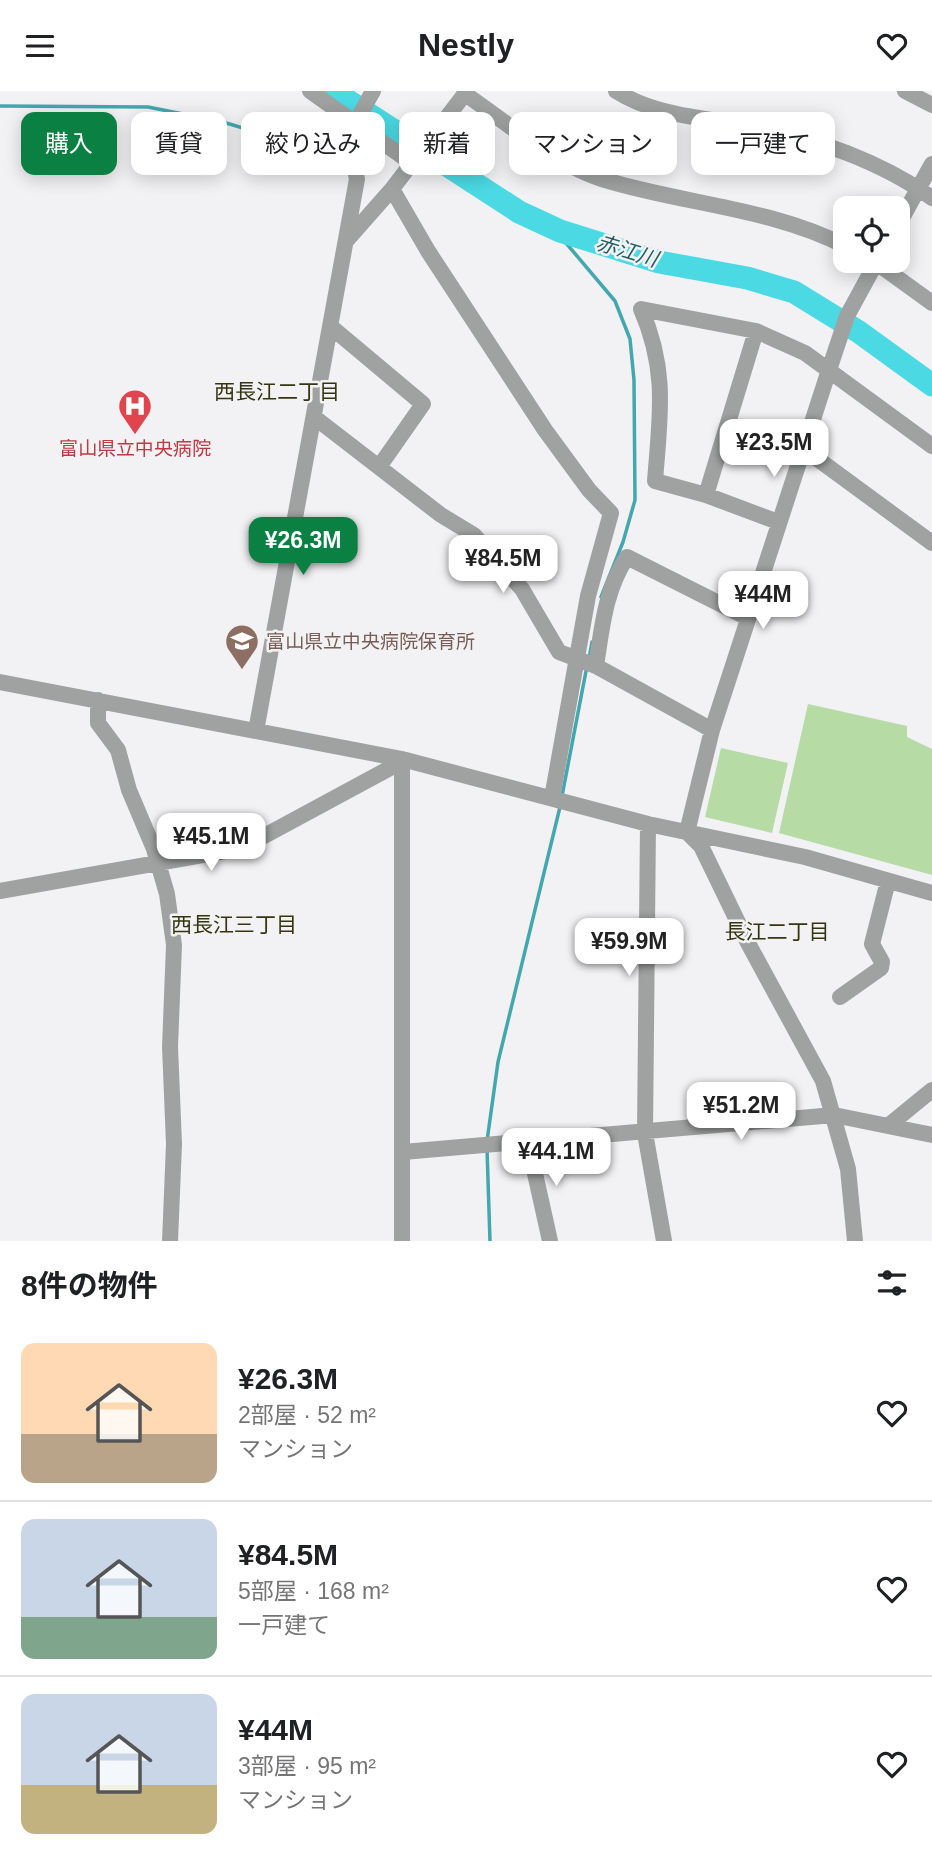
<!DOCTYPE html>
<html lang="ja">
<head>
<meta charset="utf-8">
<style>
	:root { --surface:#fff; --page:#f2f2f2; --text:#202124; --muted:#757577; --line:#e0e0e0; --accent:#0b8043 }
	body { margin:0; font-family:Arial,"Noto Sans JP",sans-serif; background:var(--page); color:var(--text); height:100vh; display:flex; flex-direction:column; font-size:26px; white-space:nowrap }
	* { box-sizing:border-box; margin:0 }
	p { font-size:23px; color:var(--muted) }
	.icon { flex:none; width:38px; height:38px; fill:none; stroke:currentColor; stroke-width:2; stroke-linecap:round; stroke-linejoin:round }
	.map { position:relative; height:1150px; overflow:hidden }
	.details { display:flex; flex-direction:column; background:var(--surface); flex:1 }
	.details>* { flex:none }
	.hud { position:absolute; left:21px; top:21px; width:891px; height:63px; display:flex; gap:14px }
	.controls { position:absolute; left:833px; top:105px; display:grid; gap:14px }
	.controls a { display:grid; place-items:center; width:77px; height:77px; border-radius:14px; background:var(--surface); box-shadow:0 4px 18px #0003; font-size:35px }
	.price { position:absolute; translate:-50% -60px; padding:0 16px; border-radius:14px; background:#fff; color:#222; font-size:23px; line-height:46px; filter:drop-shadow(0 2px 4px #0008) }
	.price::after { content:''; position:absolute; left:50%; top:42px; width:21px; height:16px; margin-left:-10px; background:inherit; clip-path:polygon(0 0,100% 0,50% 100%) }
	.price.selected { background:var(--accent); color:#fff }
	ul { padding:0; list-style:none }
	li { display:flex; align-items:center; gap:21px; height:175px; padding:0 21px }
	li+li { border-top:2px solid var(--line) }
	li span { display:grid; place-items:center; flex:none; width:196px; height:140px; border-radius:14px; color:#555 }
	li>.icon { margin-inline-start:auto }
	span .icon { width:84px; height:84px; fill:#fffc; stroke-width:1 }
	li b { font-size:30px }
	h2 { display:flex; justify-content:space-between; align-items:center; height:84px; padding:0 21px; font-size:30px }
	.tag { padding:0 24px; border-radius:14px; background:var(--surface); box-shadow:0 4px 18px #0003; font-size:24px; line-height:63px }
	.tag.selected { background:var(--accent); color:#fff }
	header { display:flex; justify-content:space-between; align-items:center; height:91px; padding:0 21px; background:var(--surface); font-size:32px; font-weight:700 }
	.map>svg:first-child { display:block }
</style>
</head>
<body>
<header><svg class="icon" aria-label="menu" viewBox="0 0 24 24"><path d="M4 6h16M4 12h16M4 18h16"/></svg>Nestly<svg class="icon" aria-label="heart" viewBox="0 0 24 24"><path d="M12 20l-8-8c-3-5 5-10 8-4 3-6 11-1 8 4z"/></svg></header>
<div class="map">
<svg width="932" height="1150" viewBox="0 0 932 1150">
	<rect width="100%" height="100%" fill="#f2f2f4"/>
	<path fill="#b6dba5" d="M 808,613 L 907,635 L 907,646 L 932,658 L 932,784 L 779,742 Z
		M 721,657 L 788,672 L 772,742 L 705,726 Z"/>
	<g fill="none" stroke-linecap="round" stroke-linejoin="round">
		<path stroke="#43a7af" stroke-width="3.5" d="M 0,15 L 148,16 L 223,31 L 348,69
			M 377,43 L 382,33
			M 359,72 L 368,64 L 374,50
			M 560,140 L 566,152 L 615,210 L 630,248 L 634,289 L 635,409 L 623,451 L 601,506
			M 589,568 L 592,551
			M 562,705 L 587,575
			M 487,1050 L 498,971 L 560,716
			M 487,1058 L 490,1150"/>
		<path stroke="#4bdae4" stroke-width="23" d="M 333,0 L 519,121 L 560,140 L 659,171 L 747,187 L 794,201 L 859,241 L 932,294"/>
		<path stroke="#a0a1a1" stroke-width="16" d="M 310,0 L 413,73
			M 467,0 L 392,98 L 428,160 L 545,339 L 589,399 L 611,422 L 588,505 L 552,707
			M 616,0 C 657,26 708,27 755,36 C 815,47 882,71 932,107
			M 905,0 L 932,14
			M 465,3 C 506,31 557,75 605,89 C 684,113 771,117 845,155
			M 898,134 L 932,73
			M 347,149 L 392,98
			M 874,170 L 932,212
			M 330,235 L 423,313 L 379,376
			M 314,326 L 441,424 L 474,444 L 522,498 L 559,561 L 596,575 L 712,639
			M 804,358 L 932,452
			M 706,404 L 756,240
			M 778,431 L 706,404 L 655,390 C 660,324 668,280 641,218 L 756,240 L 805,262 L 932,355
			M 596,575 C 602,537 605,499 627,466 L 748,527
			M 0,591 L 402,668 L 648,733 L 805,766 L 932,802
			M 98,609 L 98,632 L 118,659 L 129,699 L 154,758 L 167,803 L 174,854 L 170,956 L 174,1053 L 170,1150
			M 256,640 L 357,88 C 346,47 353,36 373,0
			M 648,733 L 645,1042 L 664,1150
			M 687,741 L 712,639 L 829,279 L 847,225 L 877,170
			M 687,741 L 701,755 L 748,852 L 823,990 L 848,1078 L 855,1150
			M 0,800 L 242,757 L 392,676
			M 840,906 L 881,877 L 882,871 L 872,853 L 888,790
			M 888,1035 L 932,999
			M 528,1051 L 550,1150
			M 403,1061 L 834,1024 L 932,1044
			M 402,1150 L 402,668"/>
	</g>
	<defs>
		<g id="hospital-pin" transform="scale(1.75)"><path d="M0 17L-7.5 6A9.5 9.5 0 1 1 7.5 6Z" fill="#e0444e" stroke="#f2f2f4"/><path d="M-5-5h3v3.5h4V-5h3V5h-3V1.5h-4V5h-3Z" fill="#fff"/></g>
		<g id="school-pin" transform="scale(1.75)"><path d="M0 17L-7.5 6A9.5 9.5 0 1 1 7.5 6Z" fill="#8d6e63" stroke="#f2f2f4"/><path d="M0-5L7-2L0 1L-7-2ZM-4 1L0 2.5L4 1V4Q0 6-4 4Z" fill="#fff"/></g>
	</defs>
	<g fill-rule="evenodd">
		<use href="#hospital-pin" x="135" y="315"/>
		<use href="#school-pin" x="242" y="550"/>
	</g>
	<g text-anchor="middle" stroke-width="5" stroke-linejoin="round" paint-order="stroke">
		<g font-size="19" fill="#be3a42" stroke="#f2f2f4">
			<text x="135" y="364">富山県立中央病院</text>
		</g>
		<g font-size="19" fill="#785e54" stroke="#f2f2f4" text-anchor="start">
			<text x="266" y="557">富山県立中央病院保育所</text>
		</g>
		<g font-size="21" font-style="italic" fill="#245e62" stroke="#f2f2f4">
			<text transform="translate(627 160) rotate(17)" y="7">赤江川</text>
		</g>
		<g font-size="21" fill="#33360e" stroke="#f2f2f4">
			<text x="277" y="308">西長江二丁目</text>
			<text x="234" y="841">西長江三丁目</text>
			<text x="777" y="848">長江二丁目</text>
		</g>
	</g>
</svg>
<div class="controls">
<a><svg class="icon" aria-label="locate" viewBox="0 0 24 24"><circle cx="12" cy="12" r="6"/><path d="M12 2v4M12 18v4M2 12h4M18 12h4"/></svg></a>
</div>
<b class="price" style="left:774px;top:388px">¥23.5M</b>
<b class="price selected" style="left:303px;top:486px">¥26.3M</b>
<b class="price" style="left:503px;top:504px">¥84.5M</b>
<b class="price" style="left:763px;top:540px">¥44M</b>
<b class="price" style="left:211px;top:782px">¥45.1M</b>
<b class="price" style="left:629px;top:887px">¥59.9M</b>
<b class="price" style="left:741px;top:1051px">¥51.2M</b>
<b class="price" style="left:556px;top:1097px">¥44.1M</b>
<div class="hud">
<a class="tag selected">購入</a>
<a class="tag">賃貸</a>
<a class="tag">絞り込み</a>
<a class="tag">新着</a>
<a class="tag">マンション</a>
<a class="tag">一戸建て</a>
</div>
</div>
<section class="details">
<h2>8件の物件<svg class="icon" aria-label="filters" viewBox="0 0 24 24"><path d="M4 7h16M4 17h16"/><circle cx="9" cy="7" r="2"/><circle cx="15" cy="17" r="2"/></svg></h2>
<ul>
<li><span style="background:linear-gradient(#ffd9b3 65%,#b9a48a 0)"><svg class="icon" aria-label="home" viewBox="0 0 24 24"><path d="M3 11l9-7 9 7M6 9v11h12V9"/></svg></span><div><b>¥26.3M</b><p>2部屋 · 52 m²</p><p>マンション</p></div><svg class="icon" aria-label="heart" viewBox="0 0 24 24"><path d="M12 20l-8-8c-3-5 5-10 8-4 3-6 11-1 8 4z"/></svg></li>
<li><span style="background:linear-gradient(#c9d6e8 70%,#7fa58c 0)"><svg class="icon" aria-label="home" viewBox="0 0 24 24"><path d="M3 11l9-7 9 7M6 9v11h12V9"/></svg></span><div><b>¥84.5M</b><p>5部屋 · 168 m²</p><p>一戸建て</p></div><svg class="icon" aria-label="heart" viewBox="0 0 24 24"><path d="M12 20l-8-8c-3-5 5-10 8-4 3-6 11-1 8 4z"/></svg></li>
<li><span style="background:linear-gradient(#c9d6e8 65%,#c2b280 0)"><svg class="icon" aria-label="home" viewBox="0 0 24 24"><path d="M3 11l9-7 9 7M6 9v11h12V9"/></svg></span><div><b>¥44M</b><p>3部屋 · 95 m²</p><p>マンション</p></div><svg class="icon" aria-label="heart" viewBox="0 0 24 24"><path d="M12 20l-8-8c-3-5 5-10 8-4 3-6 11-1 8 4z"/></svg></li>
</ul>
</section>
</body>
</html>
